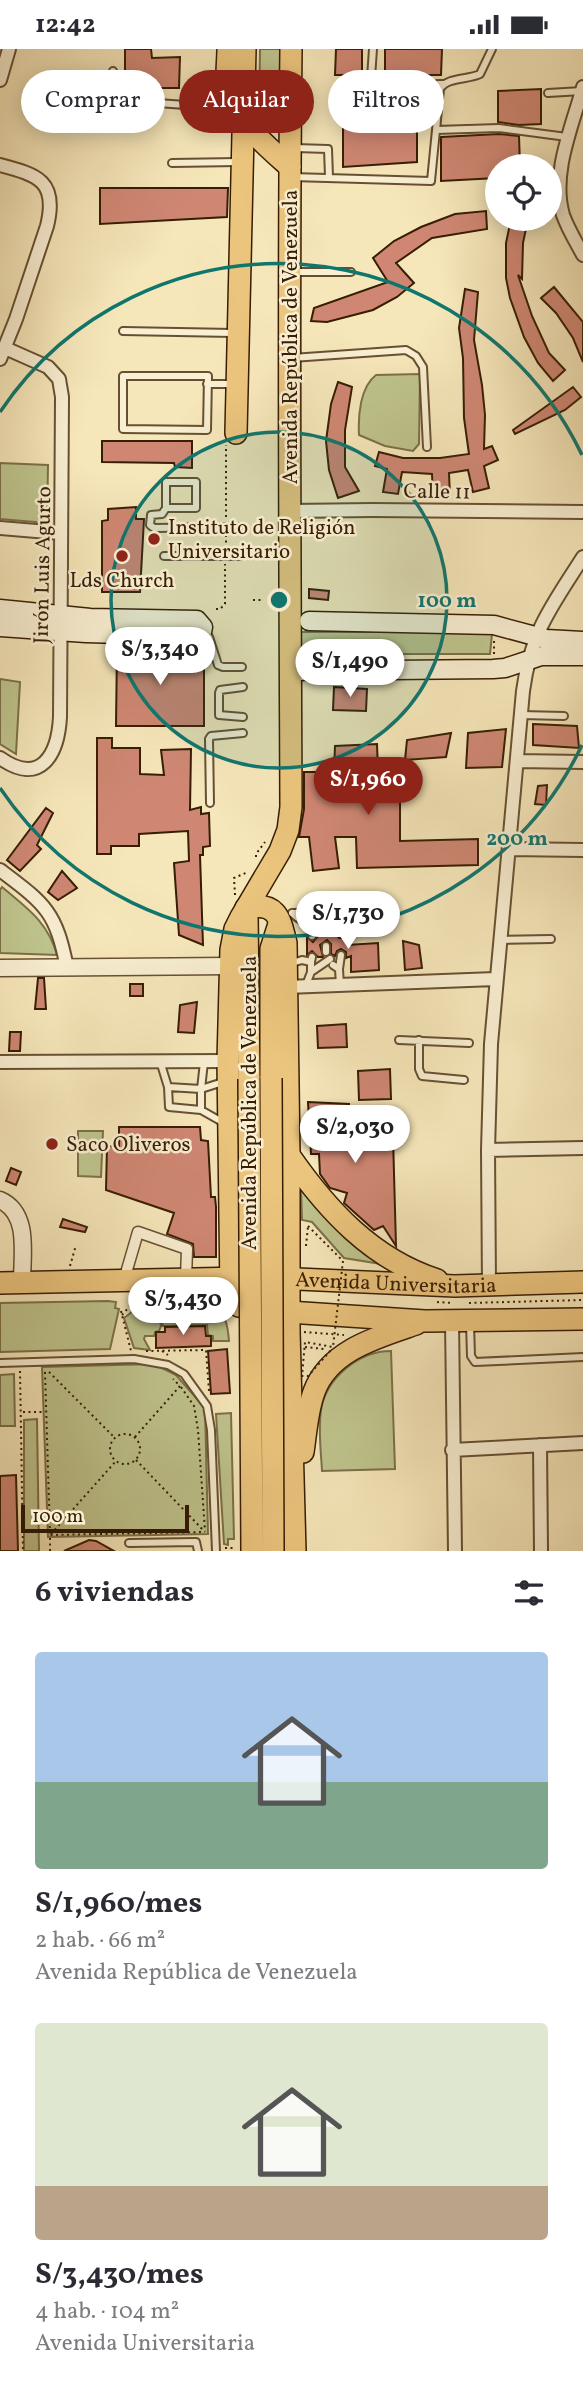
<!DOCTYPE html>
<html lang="es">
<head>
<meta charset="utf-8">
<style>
	:root { --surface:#fff; --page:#f2f2f3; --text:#2b2b33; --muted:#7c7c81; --accent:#8f2418 }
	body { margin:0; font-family:Vollkorn,serif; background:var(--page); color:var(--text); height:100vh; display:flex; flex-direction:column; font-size:26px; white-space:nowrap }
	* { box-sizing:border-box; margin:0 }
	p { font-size:23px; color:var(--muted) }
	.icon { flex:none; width:38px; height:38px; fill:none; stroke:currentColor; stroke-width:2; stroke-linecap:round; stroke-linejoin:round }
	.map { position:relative; height:1502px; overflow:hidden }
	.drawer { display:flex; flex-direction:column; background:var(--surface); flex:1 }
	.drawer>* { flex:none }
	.top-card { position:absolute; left:21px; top:21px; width:542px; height:63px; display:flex; gap:14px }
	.tools { position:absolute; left:485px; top:105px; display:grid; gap:14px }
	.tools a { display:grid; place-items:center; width:77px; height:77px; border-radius:50%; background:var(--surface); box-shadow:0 4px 18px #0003; font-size:35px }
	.scale { position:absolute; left:21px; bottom:18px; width:168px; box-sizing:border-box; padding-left:7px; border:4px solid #371d04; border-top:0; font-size:19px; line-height:24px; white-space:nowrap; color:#371d04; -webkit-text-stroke:5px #f9efd2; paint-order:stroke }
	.price { position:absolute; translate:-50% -60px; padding:0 16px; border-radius:24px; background:#fff; color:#222; font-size:23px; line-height:46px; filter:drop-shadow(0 2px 4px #0008) }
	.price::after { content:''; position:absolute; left:50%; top:42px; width:21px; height:16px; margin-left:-10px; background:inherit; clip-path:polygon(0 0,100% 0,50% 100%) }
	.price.active { background:var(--accent); color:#fff }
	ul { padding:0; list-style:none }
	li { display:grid; align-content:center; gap:14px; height:371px; padding:0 35px }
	li span { display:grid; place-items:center; height:217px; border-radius:7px; color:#555 }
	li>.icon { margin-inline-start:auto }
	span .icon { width:126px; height:126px; fill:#fffc; stroke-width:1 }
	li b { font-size:30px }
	h2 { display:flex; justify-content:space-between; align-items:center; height:84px; padding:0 35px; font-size:30px }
	.tag { padding:0 24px; border-radius:32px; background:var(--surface); box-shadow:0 4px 18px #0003; font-size:24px; line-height:63px }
	.tag.active { background:var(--accent); color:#fff }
	.status { display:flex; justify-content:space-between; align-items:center; height:49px; padding:0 35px; background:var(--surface); direction:ltr }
	.status svg { height:19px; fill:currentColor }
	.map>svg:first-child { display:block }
</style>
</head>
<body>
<div class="status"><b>12:42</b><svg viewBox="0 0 49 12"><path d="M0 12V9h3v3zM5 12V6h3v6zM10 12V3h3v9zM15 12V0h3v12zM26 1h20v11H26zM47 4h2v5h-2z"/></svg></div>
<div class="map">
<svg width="583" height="1502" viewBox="0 0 583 1502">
	<rect width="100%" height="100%" fill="#f6e7ba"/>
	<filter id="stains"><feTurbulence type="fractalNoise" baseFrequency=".00286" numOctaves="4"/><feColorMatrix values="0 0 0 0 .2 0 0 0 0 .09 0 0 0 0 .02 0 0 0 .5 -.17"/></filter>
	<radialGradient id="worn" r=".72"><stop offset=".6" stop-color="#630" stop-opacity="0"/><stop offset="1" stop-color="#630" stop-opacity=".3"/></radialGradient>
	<path fill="#bfc48d" stroke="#7b7048" stroke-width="2" d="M 260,0 L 282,0 L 281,80 L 276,83 L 271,82 L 259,61 Z
		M 420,325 L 419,395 L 413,402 L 385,397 L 359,386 C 358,367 360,338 376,326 Z
		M 0,414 L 48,416 L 47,474 L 0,470 Z
		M 299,583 L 486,583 L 492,585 L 490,605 L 330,605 L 322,612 L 301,607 Z
		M 0,630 L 20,633 L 16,705 L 0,695 Z
		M 2,838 C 27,859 48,873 57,906 L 0,904 L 0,841 Z
		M 78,1082 L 103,1082 L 101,1128 L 78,1127 Z
		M 301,1137 L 381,1215 L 344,1209 L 312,1173 L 302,1171 Z
		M 140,1251 L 156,1251 L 161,1277 L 159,1282 L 155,1283 L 154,1287 L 145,1287 L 144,1290 L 150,1301 L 134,1299 L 124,1269 L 137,1259 Z
		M 108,1252 L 116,1253 L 115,1259 L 119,1260 L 110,1300 L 0,1303 L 0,1254 Z
		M 178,1254 C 213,1255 226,1251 229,1292 L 213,1292 L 213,1287 L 208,1286 L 207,1276 L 163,1277 L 158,1255 Z
		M 391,1302 L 395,1420 L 322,1422 C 321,1403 318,1381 321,1361 C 326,1329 359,1302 391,1302 Z
		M 154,1315 L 176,1326 L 205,1359 L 208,1485 L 48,1488 L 42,1318 Z
		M 14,1325 L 15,1377 L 0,1377 L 0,1326 Z
		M 231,1364 L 234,1490 L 228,1490 L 228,1496 L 224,1495 L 216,1365 Z
		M 37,1370 L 39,1502 L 24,1502 L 24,1371 Z"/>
	<path fill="#cf8773" stroke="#371d04" stroke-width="2" d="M 125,0 L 151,0 L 152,9 L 180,8 L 179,39 L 125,39 Z
		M 336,0 L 362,0 L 362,26 L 335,26 Z
		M 385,0 L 442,0 L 441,26 L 385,26 Z
		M 541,40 L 541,75 L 519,76 L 498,73 L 498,42 Z
		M 343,42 L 417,43 L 417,113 L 343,118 Z
		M 499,85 L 519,87 L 520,117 L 497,117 L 497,129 L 441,132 L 441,88 Z
		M 100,139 L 228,139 L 227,168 L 100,175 Z
		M 486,162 L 487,180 L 432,189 L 396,214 L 414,234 L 397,248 L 373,261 L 327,273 L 311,272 L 314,259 L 388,233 L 373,209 L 394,192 L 421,178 L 455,165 Z
		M 511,170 L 528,170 L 523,194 L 522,230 L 518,226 L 532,267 L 549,304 L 565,321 L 553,332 L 538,314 L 524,288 L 510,249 L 506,229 L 506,194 Z
		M 554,238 L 583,273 L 583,313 L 573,289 L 556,264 L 541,249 Z
		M 465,240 L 478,243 L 474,291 L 482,336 L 485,366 L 484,400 L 492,397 L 498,411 L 484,417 L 489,439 L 473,443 L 468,421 L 449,424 L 450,447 L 433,448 L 432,425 L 402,423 L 398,445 L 383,443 L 387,420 L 375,417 L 379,403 L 403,409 L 440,409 L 469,405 L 464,369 L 463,309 L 459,279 Z
		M 338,333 L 352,338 L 345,381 L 345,418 L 359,442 L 338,449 L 329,421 L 326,392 L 331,355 Z
		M 573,338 L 581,348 L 565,361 L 515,385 L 513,381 Z
		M 102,392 L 192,392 L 192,419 L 175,418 L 174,414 L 102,413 Z
		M 136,458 L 136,470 L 144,470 L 140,543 L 102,543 L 102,472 L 108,471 L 108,460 Z
		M 309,540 L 329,542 L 328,551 L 309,549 Z
		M 117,597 L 204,599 L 204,677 L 116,677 Z
		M 334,638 L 367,640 L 366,662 L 333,661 Z
		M 533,675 L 577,677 L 579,699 L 533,696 Z
		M 506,680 L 502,718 L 466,719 L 468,684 Z
		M 451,684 L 446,708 L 405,711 L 407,691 Z
		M 97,689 L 112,689 L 112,699 L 140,699 L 140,725 L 164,726 L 161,701 L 191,700 L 190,761 L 201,758 L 201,765 L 209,764 L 210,797 L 203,798 L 203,806 L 200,806 L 203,896 L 179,886 L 174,814 L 189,812 L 188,782 L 139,785 L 139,797 L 111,797 L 111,805 L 97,805 Z
		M 377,695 L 378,722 L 400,722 L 400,792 L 478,790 L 478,816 L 357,819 L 356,788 L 335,788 L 339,819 L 313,822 L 309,788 L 299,788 L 304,760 L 304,723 L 334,723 L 335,697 Z
		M 547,736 L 546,756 L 535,755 L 538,737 Z
		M 46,759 L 53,764 L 37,796 L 41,800 L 20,822 L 7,811 Z
		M 62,822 L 77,839 L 58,851 L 48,843 Z
		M 333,881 L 339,889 L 343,889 L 346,886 L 347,896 L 378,894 L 379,921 L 351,923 L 351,907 L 346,909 L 346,903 L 341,900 L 337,902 L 335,907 L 331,905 L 331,895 L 327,891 L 320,896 L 323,908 L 318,908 L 312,902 L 307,906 L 307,888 L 313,893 L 318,887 L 321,887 L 321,882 Z
		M 403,892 L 419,896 L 422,919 L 405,921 Z
		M 38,929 L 44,929 L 46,960 L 35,960 Z
		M 130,935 L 143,935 L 143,947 L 130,947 Z
		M 197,953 L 194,984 L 178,983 L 180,956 Z
		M 346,975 L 347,998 L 318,999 L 317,977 Z
		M 10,983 L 21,983 L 20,1002 L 9,1002 Z
		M 390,1020 L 391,1050 L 359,1051 L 358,1022 Z
		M 308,1053 L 349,1055 L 350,1090 L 393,1088 L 396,1197 L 383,1177 L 374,1181 L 344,1154 L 347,1144 L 330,1139 L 320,1125 L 319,1105 L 311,1105 Z
		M 119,1078 L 200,1078 L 201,1091 L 208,1092 L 211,1148 L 215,1148 L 216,1158 L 216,1208 L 194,1208 L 193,1195 L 167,1185 L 174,1164 L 106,1141 L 107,1097 L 119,1098 Z
		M 11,1119 L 21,1123 L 16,1136 L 6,1132 Z
		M 63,1170 L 87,1178 L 85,1183 L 60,1178 Z
		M 205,1277 L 206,1287 L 211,1287 L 211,1297 L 156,1299 L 156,1283 L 165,1283 L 165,1278 Z
		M 227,1300 L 230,1344 L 211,1345 L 208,1302 Z
		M 16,1426 L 18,1502 L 0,1502 L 0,1427 Z
		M 89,1491 L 96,1492 L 114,1502 L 64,1502 Z"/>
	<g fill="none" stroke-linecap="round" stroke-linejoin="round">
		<g stroke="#675032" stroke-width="10">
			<path id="service" d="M 373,0 L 371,29 L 378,36 L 443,35
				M 113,22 L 113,49 L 115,51 L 214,58 L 230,54
				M 548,44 L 582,42
				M 436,81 L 499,79 L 567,88
				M 295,99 L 328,100 L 329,128
				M 172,114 L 238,113
				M 292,128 L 431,132 L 440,40 C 447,28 468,31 480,25 L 492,0
				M 293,223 L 351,223
				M 123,282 L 233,284
				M 292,309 L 406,301 L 416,307 L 423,318 L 427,398
				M 123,327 L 208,327 L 207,381 L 123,380 Z
				M 207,335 L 232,335
				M 166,459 L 166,433 L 196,433 L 196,459 L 166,459 L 162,465 L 151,466 L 150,476 L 154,479 L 239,478
				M 164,507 L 240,507
				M 209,588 L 218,616 L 223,618 L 242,618
				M 243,638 L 220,641 L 219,644 L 219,666 L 243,668
				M 521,666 L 564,667
				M 210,754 L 209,690 L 211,687 L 243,684
				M 292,864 L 382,863
				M 292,864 C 306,879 323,876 341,875 L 341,884
				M 312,876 L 312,887
				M 501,891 L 551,890
				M 326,897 L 326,903
				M 292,914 L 302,911 L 311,913 L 312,908
				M 333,916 L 339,920 L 340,936
				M 339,920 L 341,906
				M 311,923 L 330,910
				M 306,936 L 311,923 L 311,913
				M 399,991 L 469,994
				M 419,991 L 419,1020 L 422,1027 L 464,1031
				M 160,1012 L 168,1038 L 169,1058 L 201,1061 L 224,1074
				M 168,1038 L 201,1040 L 204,1013
				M 201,1061 L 201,1040 L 223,1033
				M 470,1274 L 471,1307 L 475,1313 L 583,1308
				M 0,1314 L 134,1310 L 168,1316 L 184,1325 L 207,1357 L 211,1381 L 216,1502
				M 129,1494 L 196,1493 L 198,1502"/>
		</g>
		<g stroke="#675032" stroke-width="13">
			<path id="pedestrian" d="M 124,1231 L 138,1183 L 187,1200 L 186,1229"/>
		</g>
		<g stroke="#675032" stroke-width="16">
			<path id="minor" d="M 0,31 L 9,0
				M 583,38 C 572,78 551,125 563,166 C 568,180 576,193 583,206
				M 0,116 C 38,126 58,132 47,177 L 16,270 L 0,310
				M 290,462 L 373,461 L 583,463
				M 0,479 L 60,484
				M 0,709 C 41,738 58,705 60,668 L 62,348 L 59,330 L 48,318 L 5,299
				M 518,712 L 583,713
				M 509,800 L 583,801
				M 0,821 C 45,855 56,862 67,919
				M 286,938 L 495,930
				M 0,1013 L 228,1012
				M 488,1101 L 583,1099
				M 489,1236 L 488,1101 L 491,995 L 523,642 C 531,582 552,557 583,508
				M 452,1272 L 455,1502
				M 540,1396 L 541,1502
				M 452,1401 L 583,1394"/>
		</g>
		<g stroke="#675032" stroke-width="19">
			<path id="tertiary" d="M 0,919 L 230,917
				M 0,1151 C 30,1164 22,1205 22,1233"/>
		</g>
		<g stroke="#371d04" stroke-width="21">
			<path id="secondary" d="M 0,560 L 90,569 L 197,571 L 203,578 L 202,583 L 196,587 L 86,584 L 0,578
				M 309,572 L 494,576 L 546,590 L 583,592
				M 290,622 L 493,620 L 505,619 L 541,607 L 583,607"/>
		</g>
		<g stroke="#371d04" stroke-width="24">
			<g id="primary">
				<path d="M 228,0 C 228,14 225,31 229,45 C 235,71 270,100 290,118"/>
				<path d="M 291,0 C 288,253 290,506 291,758 L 288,781 L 280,802 L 241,868 L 235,880 L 231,901 L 228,1012 L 231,1244 L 239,1257 L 258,1261 L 425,1272 L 583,1270"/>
				<path d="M 236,384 L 245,0"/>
				<path d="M 246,859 C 277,852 280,869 286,894 L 289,1106 L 289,1282 L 295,1502"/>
				<path d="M 247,864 L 249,1030"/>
				<path d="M 271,1029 L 271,900 L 279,875"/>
				<path d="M 289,1106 C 327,1161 372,1210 437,1231"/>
				<path id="s1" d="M 275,1229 L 455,1237 L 583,1233"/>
				<path d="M 0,1234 L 243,1229"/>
				<path d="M 303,1403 C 306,1383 307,1362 314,1343 C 329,1301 378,1288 416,1275"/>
			</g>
		</g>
		<path stroke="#371d04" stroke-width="2" stroke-dasharray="2 3.5" stroke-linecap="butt" d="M 226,468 L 226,396
			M 226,499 L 226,487
			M 253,551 L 261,551
			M 216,560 L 220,560 L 225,555 L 225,515
			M 494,605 L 494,590
			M 256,808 L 256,805 L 265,793
			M 235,846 L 234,829 L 248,823
			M 306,1197 L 308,1177
			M 70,1217 L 76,1196
			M 437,1253 L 452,1254
			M 469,1254 L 583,1251
			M 121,1262 L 131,1302
			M 122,1266 L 135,1251 L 133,1248
			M 304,1283 L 344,1286
			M 305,1298 L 324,1300
			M 146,1302 L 206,1301 L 209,1342
			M 162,1302 L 168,1306
			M 20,1322 L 23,1502
			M 45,1323 L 50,1485
			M 49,1323 L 115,1389
			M 181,1338 L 194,1357 L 198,1381 L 205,1482
			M 23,1363 L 45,1363
			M110 1400a15 15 0 1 1 30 0a15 15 0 1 1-30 0Z
			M 135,1388 L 180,1337 L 173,1330
			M 136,1411 L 205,1483
			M 51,1485 L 116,1412
			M 225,1499 L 234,1499
			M 50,1502 L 50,1486 L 204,1483"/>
		<use href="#service" stroke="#f9efd2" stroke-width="6"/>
		<use href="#pedestrian" stroke="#f9efd2" stroke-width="10"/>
		<use href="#minor" stroke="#f9efd2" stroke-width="12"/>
		<use href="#tertiary" stroke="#f9efd2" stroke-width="16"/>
		<use href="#secondary" stroke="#f9efd2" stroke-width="18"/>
		<use href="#primary" stroke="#ebc47d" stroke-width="21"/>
		<g stroke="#371d04" stroke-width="24" stroke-linecap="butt">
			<path id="primary-bridge" d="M 271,1029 L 273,1502
				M 249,1030 L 252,1502"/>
		</g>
		<path stroke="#371d04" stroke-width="2" stroke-dasharray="2 3.5" stroke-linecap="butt" d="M 308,1177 L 343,1212 L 333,1298 L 305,1293 L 302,1327 L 308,1327 L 331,1301"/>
		<use href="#primary-bridge" stroke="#ebc47d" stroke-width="21"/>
	</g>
	<circle cx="279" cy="551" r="168" fill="#0f766e" fill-opacity=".12"/>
	<g fill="none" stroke="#0f766e" stroke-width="3.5">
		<circle cx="279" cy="551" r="168"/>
		<path d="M582 696A336 336 0 0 1 0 739M0 363A336 336 0 0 1 582 406"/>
	</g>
	<g fill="#8f2418" stroke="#f9efd2" stroke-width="2.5">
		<circle cx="154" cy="490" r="7"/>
		<circle cx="122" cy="507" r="7"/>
		<circle cx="52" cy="1095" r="7"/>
	</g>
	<g text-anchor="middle" stroke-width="5" stroke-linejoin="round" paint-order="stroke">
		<g font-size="21" fill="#371d04" stroke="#f9efd2">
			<text transform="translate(290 288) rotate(-90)" y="7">Avenida República de Venezuela</text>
			<text transform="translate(437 442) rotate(1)" y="7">Calle 11</text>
			<text transform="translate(42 516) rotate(-89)" y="7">Jirón Luis Agurto</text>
			<text transform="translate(249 1054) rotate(-90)" y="7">Avenida República de Venezuela</text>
			<text dy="7" stroke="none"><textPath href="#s1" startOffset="121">Avenida Universitaria</textPath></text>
		</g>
		<g font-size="21" fill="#371d04" stroke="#f9efd2" text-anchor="start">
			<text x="168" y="485">Instituto de Religión<tspan x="168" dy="24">Universitario</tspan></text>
			<text x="122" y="538" text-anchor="middle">Lds Church</text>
			<text x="66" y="1102">Saco Oliveros</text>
		</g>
	</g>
	<circle cx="279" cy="551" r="10" fill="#0f766e" stroke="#f9efd2" stroke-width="3.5"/>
	<g font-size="21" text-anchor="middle" font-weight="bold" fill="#0f766e" stroke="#f9efd2" stroke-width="5" stroke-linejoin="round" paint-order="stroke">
		<text x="447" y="558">100 m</text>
		<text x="517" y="796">200 m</text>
	</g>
	<rect width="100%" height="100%" filter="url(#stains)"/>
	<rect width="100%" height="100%" fill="url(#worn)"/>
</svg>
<div class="tools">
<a><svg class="icon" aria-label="locate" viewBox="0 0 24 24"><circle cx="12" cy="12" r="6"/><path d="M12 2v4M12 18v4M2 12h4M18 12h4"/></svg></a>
</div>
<div class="scale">100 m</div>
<b class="price" style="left:160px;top:638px">S/3,340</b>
<b class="price" style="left:350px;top:650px">S/1,490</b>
<b class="price active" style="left:368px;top:768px">S/1,960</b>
<b class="price" style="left:348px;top:902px">S/1,730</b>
<b class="price" style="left:355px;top:1116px">S/2,030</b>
<b class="price" style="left:183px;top:1288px">S/3,430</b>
<div class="top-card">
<a class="tag">Comprar</a>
<a class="tag active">Alquilar</a>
<a class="tag">Filtros</a>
</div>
</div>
<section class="drawer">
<h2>6 viviendas<svg class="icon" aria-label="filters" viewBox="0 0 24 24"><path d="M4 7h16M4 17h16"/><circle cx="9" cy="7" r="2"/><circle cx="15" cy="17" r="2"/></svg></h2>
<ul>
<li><span style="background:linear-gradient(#a9c7e8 60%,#7fa58c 0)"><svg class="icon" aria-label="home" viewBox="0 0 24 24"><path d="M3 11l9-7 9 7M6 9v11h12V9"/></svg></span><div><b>S/1,960/mes</b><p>2 hab. · 66 m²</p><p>Avenida República de Venezuela</p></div></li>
<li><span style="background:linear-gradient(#dfe7d0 75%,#b9a48a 0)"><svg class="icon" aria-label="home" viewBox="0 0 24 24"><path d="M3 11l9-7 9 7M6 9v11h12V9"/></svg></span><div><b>S/3,430/mes</b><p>4 hab. · 104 m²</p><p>Avenida Universitaria</p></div></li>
</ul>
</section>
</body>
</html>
